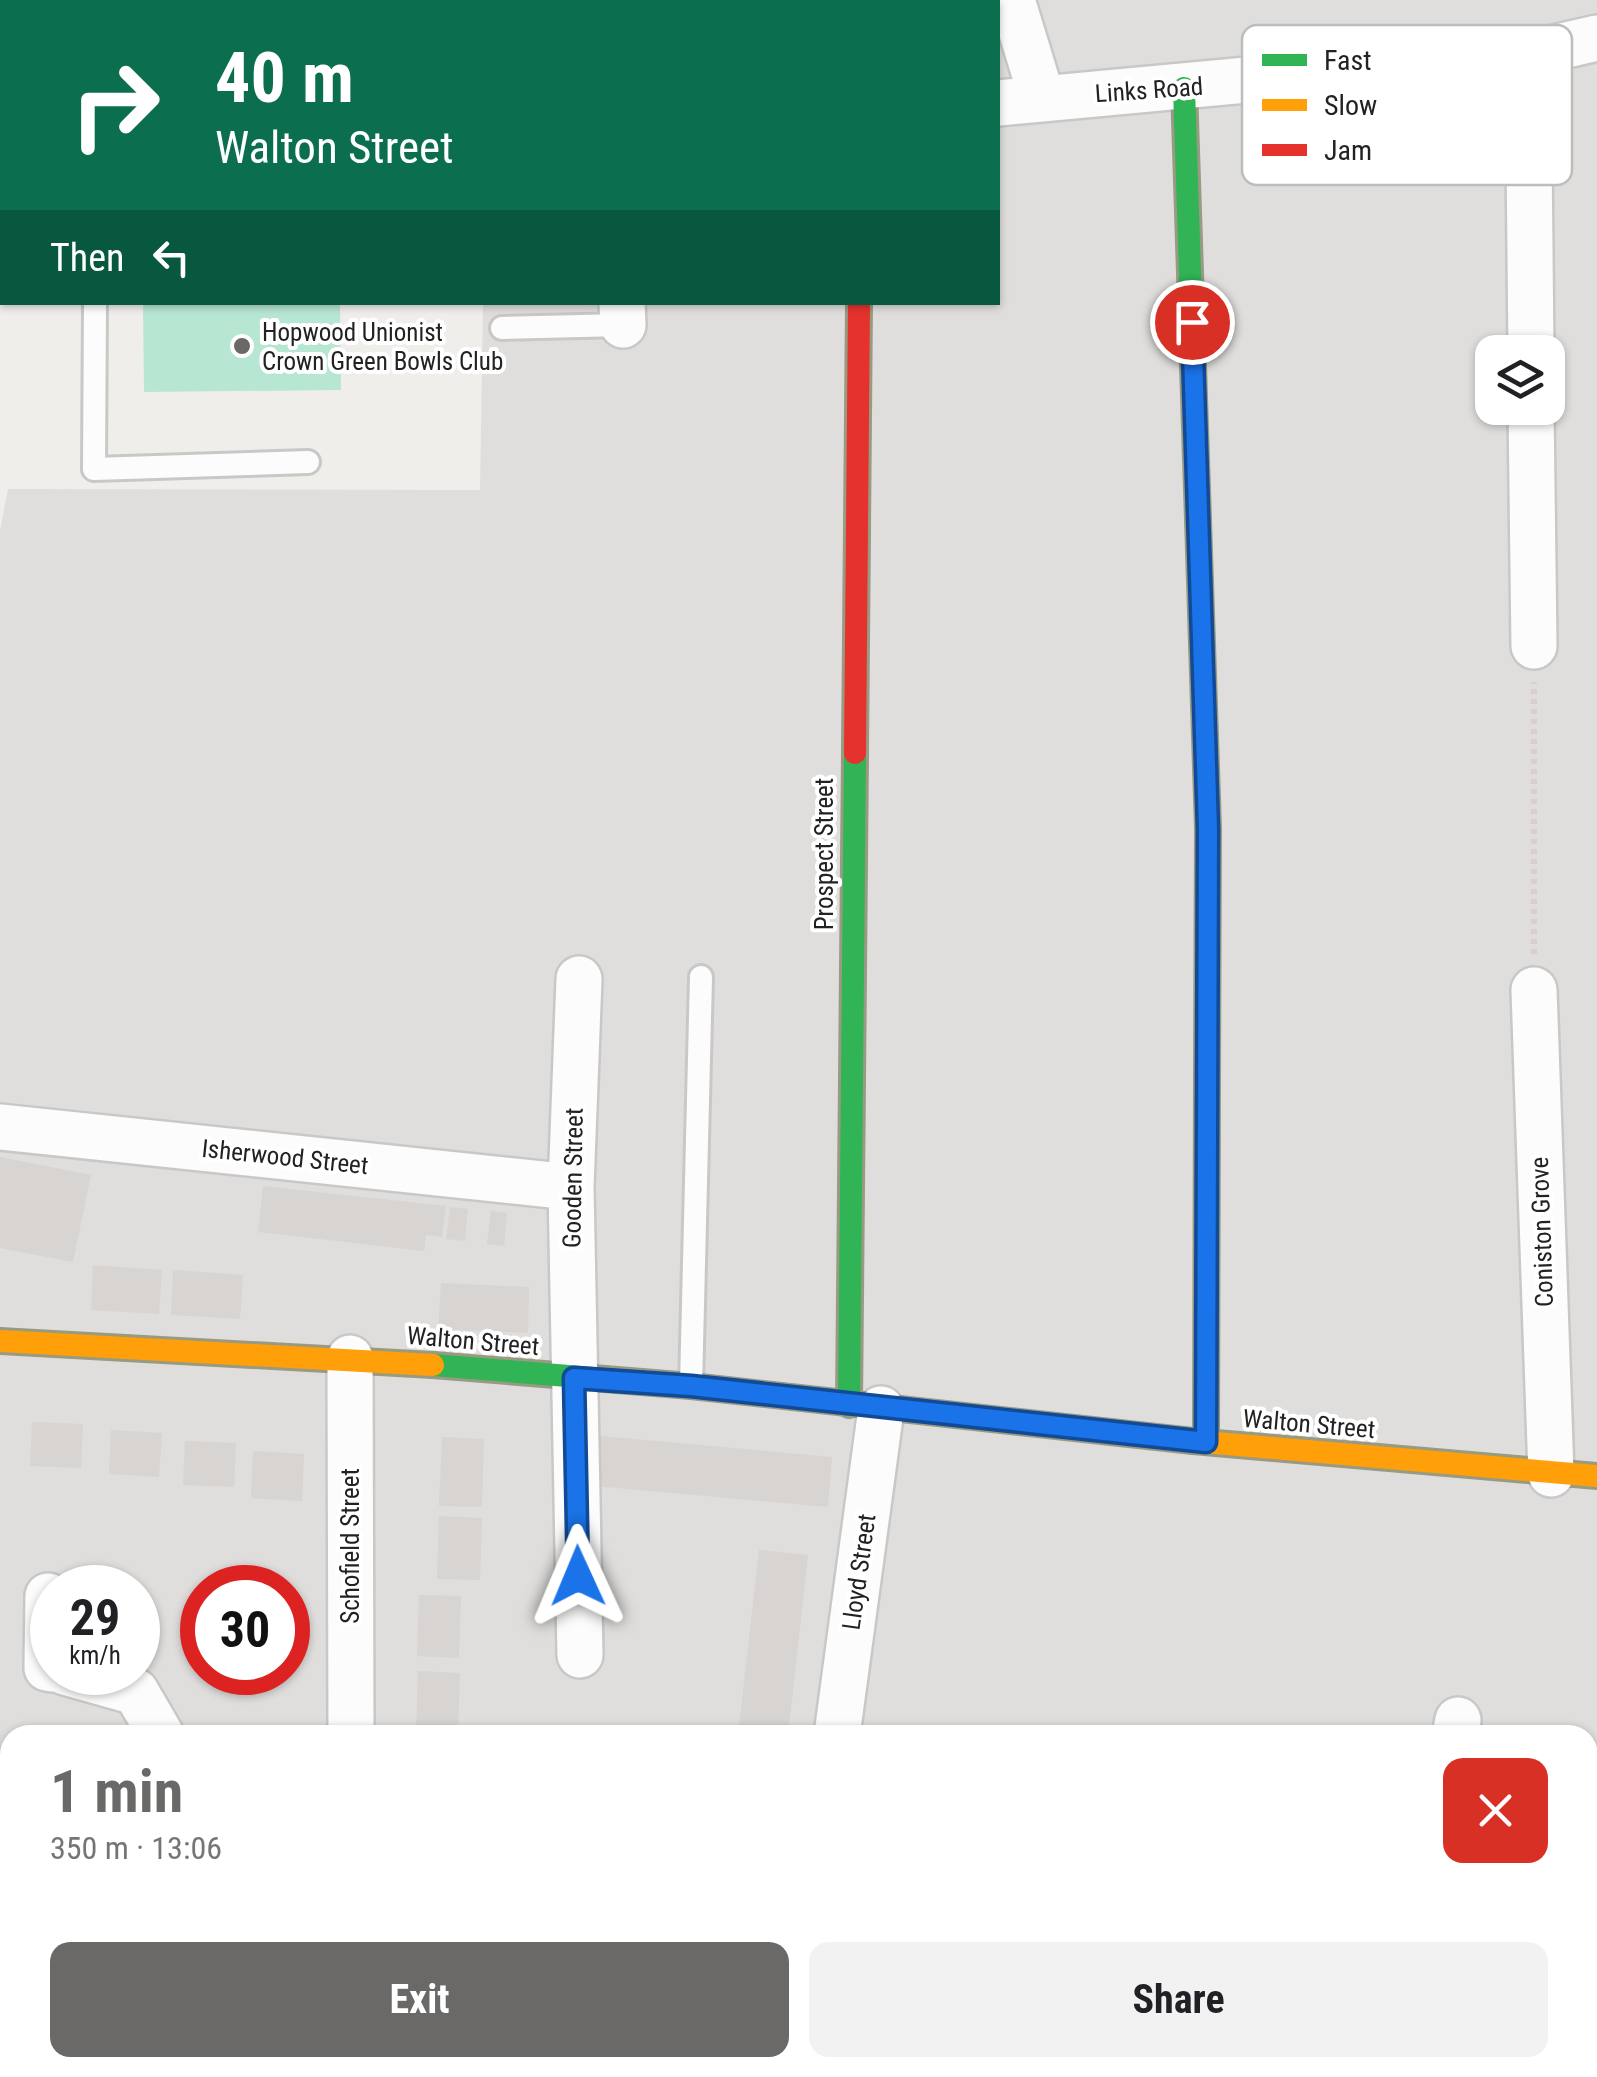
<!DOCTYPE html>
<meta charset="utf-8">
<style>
:root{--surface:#fff;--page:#f2f2f2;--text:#202124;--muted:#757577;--accent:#6a6968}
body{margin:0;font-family:"Roboto Condensed",sans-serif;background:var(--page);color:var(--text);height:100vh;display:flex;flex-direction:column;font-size:38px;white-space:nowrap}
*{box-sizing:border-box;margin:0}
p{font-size:32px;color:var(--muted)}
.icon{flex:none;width:55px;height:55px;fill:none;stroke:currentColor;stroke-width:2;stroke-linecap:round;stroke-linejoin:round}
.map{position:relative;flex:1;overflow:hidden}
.drawer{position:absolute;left:0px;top:1725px;width:1598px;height:352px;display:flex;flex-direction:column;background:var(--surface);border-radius:30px 30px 0 0;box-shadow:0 2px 8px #0004}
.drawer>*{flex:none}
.banner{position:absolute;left:0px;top:0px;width:1000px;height:305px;box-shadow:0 2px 8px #0004;background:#0b6e4f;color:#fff;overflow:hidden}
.fabs{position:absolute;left:1475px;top:335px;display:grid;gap:20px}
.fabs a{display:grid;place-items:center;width:90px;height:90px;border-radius:20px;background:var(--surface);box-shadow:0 2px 8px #0004;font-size:50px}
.speed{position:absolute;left:30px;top:1565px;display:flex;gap:20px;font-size:50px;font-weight:700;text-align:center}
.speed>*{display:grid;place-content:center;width:130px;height:130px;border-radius:50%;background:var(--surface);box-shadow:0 2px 8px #0004;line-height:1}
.speed small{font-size:25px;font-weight:400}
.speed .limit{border:15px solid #d22;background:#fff;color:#111}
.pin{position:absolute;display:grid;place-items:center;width:85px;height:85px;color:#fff;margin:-42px;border:5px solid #fff;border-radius:50%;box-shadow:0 2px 10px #0007}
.me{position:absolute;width:110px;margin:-55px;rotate:359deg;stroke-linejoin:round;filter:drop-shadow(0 0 8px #0008)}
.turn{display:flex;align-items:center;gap:35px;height:210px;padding:0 50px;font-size:45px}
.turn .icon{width:130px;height:130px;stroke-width:2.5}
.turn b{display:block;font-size:70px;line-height:85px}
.then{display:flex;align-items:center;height:95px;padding:0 50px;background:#0003;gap:20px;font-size:38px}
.round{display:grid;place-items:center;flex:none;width:105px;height:105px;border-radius:20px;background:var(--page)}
.head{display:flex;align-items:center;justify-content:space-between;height:170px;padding:0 50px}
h1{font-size:60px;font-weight:700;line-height:75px;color:var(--accent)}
.cta{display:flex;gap:20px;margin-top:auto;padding:20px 50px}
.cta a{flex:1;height:115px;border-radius:20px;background:var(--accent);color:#fff;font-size:40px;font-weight:700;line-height:115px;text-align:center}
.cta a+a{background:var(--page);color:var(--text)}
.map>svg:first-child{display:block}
.residential{fill:#dfdedc;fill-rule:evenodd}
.pitch{fill:#b7e6d2}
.building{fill:#d7d4d2}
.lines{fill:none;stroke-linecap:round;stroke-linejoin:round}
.lane-casing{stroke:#c9c8c7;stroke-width:28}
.street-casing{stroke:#c9c8c7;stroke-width:50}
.fast-casing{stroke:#999a82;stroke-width:28}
.slow-casing{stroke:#999a82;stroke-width:28}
.jam-casing{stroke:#999a82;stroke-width:28}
.path{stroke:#dccecd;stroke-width:6;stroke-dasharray:5 5;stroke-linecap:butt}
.lane{stroke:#fdfcfc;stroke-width:22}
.street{stroke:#fdfcfc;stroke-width:45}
.fast{stroke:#30b455;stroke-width:22}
.slow{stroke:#ff9f0a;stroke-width:22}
.jam{stroke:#e5322d;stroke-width:22}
.route-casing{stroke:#114b97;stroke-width:25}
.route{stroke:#1a73e8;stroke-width:18}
.poi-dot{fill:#6a6968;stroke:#fff;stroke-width:4}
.labels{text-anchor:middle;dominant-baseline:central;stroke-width:8;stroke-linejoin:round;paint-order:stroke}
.street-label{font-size:25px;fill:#222;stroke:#fff}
.poi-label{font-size:25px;fill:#222;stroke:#fff;text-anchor:start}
.key{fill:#fff;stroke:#bdbdbd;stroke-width:2.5}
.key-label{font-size:28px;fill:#222}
</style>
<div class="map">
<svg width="1597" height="2077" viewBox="0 0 1597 2077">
<rect width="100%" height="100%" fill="#f0eeeb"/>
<path class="residential" d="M58 0H1597V2077H0V531L8 489 480 490 483 303 998 302V2ZM1492 352H1548V408H1492ZM52 1588H138V1672H52ZM202 1588H288V1672H202ZM10 1735H1588V2068H10Z"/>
<path class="pitch" d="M143 303H340L341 390 144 392Z"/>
<path class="building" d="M0 1157 91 1175 73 1262 0 1248Z
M263 1186 446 1206 442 1237 426 1235 424 1251 258 1232Z
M450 1207 468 1209 465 1241 446 1239Z
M491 1211 507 1213 504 1246 487 1244Z
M93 1265 162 1270 159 1314 91 1310Z
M173 1270 243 1275 240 1319 171 1315Z
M441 1283 529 1287 528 1333 438 1329Z
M32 1422 83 1424 81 1468 30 1466Z
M111 1430 162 1433 159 1477 109 1474Z
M600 1436 832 1457 828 1507 595 1486Z
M442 1437 484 1439 482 1507 439 1506Z
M185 1441 236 1443 234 1487 183 1485Z
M253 1451 304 1454 302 1501 251 1498Z
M439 1516 482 1518 480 1580 437 1579Z
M759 1550 808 1555 788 1735H738Z
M419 1595 461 1596 459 1658 417 1656Z
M418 1671 460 1673 458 1735 416 1734Z
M419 2068H461V2077H418Z
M581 2068H688L707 2071 706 2077H579Z"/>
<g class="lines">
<g class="lane-casing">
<path id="lane" d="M0 144H2
M95 302 94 469 308 462
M502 328 623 325
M691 1386 701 977"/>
</g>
<g class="street-casing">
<path id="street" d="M798 0 799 2
M1012 0 1042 98
M1528 54 1531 352
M998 103 1528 54 1597 38
M622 302 623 325
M1531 408 1534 646
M579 979 571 1187 580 1655
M1534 990 1551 1474
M0 1127 571 1187
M350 1358 351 1735
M48 1596 47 1668 52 1669
M65 1672 136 1692 161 1735
M837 1735 881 1409
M1455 1735 1458 1720
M1588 1838 1597 1840
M0 1892H3
M1031 2068 1081 2077
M0 2077H98V2068
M350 2077V2068
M1387 2077 1389 2068"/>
</g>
<g class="fast-casing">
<path id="fast" d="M13 2 14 0
M0 64 2 48
M1184 88 1208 829 1207 1080
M433 1365 691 1386 1193 1441
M849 1405 855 753"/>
</g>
<g class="slow-casing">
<path id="slow" d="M0 1341 433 1365
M1193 1441 1597 1476"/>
</g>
<g class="jam-casing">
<path id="jam" d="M855 753 859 302
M1206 1442 1207 1080"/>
</g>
<path class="path" d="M494 0V2
M1534 954V682"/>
<use href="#lane" class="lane"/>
<use href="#street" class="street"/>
<use href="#fast" class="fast"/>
<use href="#slow" class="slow"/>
<use href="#jam" class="jam"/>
</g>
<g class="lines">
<g class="route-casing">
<path id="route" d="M578 1576 574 1378 691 1386 1206 1442 1208 829 1192 322"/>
</g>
<use href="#route" class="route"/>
</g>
<circle class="poi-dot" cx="242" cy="346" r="10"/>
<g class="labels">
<g class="street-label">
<text transform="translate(1149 90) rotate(-4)">Links Road</text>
<text transform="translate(824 854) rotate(-90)">Prospect Street</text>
<text transform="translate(285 1157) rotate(6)">Isherwood Street</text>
<text transform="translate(573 1178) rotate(-89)">Gooden Street</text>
<text transform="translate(1542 1232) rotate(-92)">Coniston Grove</text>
<text transform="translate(473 1341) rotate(5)">Walton Street</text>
<text transform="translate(1309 1424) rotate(5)">Walton Street</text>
<text transform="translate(350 1546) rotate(-90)">Schofield Street</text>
<text transform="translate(859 1572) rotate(-82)">Lloyd Street</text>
</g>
<g class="poi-label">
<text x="262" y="332">Hopwood Unionist<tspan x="262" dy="29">Crown Green Bowls Club</tspan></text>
</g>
</g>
<rect x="1242" y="25" width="330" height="160" rx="15" class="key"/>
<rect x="1262" y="54" width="45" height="12" fill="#30b455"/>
<rect x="1262" y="99" width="45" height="12" fill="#ff9f0a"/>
<rect x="1262" y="144" width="45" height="12" fill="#e5322d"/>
<g class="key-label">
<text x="1324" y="70">Fast</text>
<text x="1324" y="115">Slow</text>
<text x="1324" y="160">Jam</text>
</g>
</svg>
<div class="fabs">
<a><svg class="icon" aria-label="layers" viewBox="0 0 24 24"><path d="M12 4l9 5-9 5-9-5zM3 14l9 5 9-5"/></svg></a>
</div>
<div class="speed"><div>29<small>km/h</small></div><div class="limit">30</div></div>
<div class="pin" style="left:1192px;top:322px;background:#d93025"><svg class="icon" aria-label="arrive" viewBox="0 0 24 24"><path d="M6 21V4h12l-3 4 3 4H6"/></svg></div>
<svg class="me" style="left:578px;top:1576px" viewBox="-20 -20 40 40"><path d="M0-17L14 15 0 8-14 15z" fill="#1a73e8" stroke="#fff" stroke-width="4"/></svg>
<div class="banner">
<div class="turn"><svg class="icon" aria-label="right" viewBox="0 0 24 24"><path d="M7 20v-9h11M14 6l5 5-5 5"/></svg><div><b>40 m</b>Walton Street</div></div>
<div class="then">Then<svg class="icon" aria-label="left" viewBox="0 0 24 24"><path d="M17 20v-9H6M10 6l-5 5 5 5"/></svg></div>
</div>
<section class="drawer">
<div class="head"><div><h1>1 min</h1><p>350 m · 13:06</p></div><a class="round" style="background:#d93025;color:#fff"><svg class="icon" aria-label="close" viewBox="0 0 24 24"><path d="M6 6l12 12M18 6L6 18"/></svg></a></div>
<div class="cta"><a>Exit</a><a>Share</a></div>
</section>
</div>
